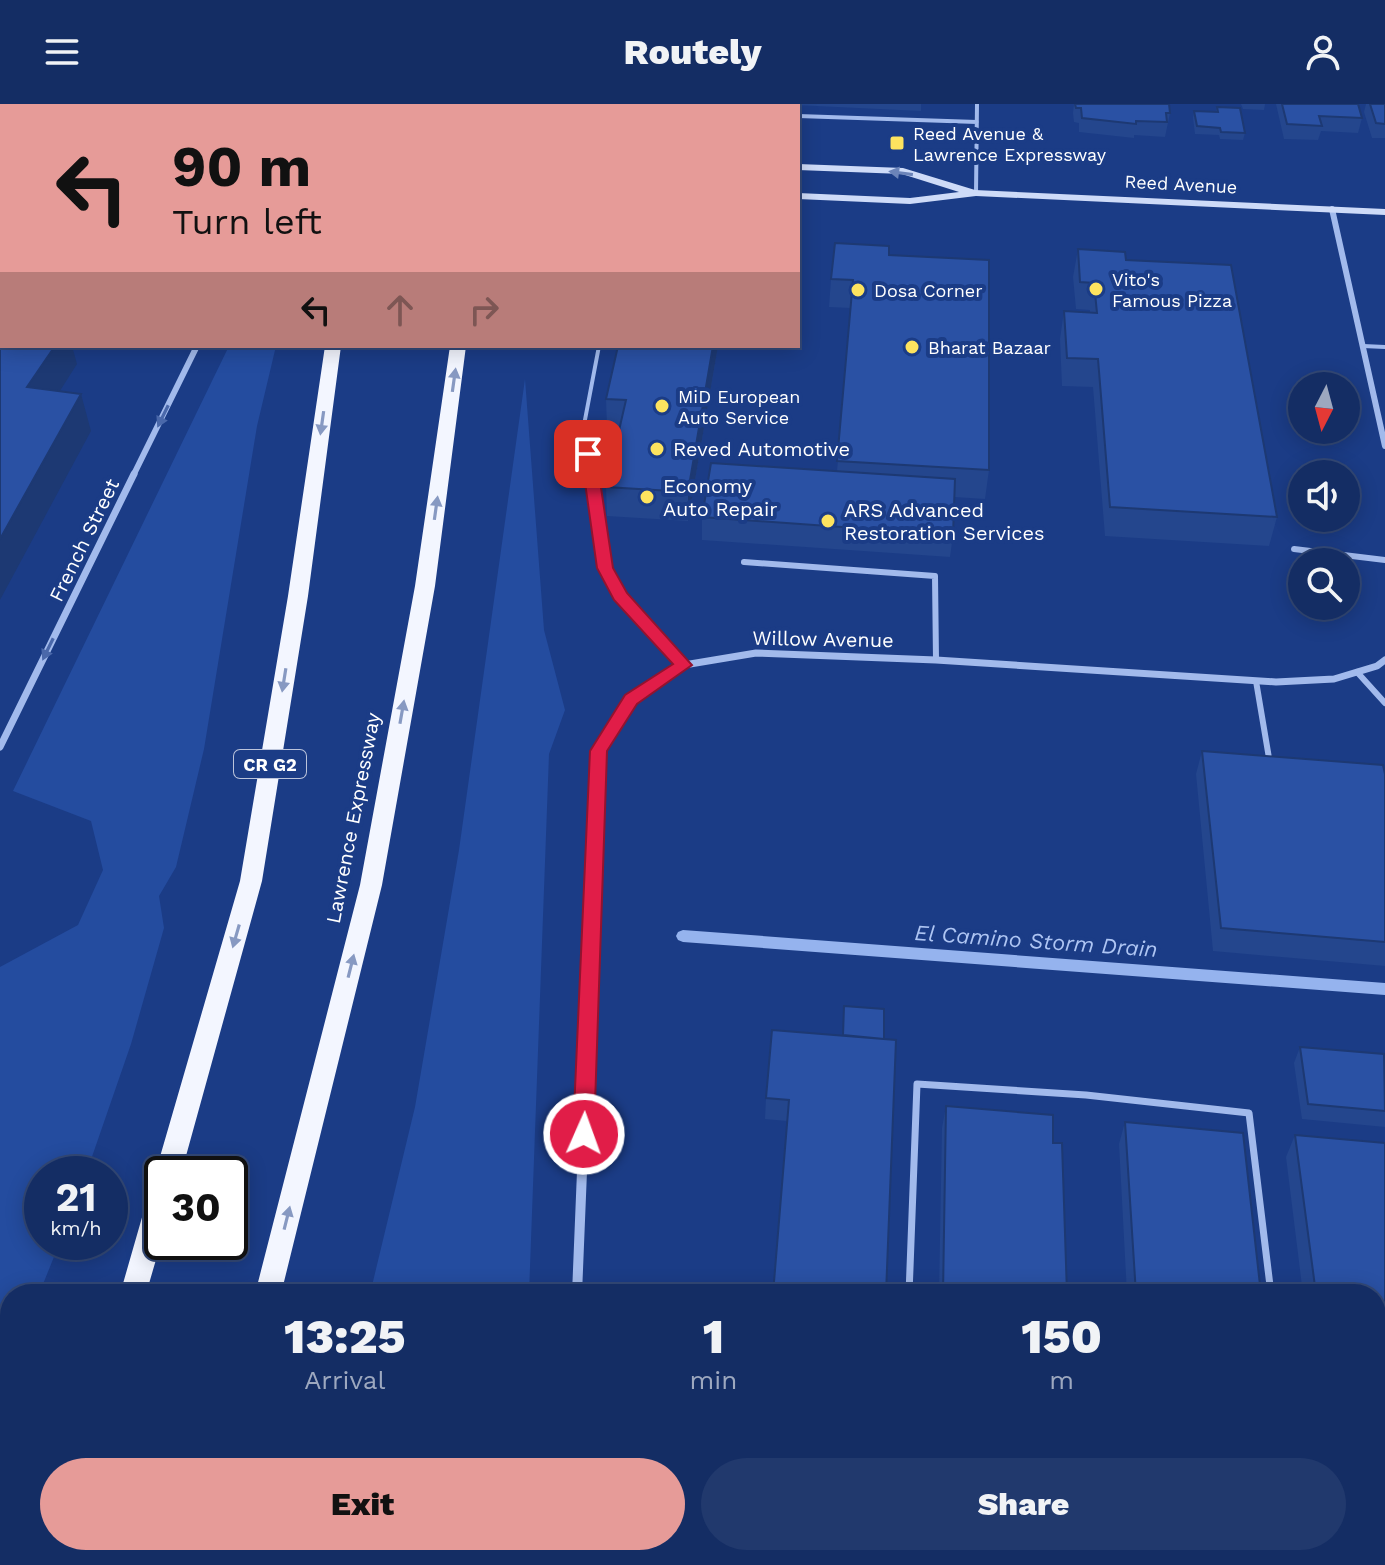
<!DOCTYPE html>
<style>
:root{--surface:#142d64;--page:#21396d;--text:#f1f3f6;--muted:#9da8bf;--line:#334978;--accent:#e69b98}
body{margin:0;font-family:"Work Sans",sans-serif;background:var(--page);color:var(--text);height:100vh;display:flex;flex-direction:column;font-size:30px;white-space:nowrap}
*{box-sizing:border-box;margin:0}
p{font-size:26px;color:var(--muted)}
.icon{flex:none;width:44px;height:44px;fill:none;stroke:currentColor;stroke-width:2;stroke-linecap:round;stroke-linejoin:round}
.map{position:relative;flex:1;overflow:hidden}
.sheet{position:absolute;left:0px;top:1180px;width:1386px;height:282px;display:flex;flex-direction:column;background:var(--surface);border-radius:32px 32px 0 0;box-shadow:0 4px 20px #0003,0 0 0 2px var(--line)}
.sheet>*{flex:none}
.banner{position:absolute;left:0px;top:0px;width:800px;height:244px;box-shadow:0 4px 20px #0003,0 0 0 2px var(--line);background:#e69b98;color:#111;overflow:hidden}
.needle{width:52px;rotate:186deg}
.fabs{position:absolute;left:1288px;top:268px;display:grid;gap:16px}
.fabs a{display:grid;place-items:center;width:72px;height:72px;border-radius:50%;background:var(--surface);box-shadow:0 4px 20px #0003,0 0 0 2px var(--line);font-size:40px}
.speed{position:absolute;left:24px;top:1052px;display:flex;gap:16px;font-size:40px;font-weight:700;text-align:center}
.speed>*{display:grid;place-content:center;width:104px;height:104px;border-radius:50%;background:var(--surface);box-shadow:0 4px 20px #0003,0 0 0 2px var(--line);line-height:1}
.speed small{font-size:20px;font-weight:400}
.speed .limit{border:4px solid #111;border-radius:12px;background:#fff;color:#111}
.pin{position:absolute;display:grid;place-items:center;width:68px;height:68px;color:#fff;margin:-34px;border-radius:16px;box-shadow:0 4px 12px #0006}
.me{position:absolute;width:88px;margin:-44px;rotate:2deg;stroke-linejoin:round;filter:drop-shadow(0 0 6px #0008)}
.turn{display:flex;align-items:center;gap:28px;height:168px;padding:0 40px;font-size:36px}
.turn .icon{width:104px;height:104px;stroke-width:2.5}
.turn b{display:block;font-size:56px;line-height:68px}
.lanes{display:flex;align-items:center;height:76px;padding:0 40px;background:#0003;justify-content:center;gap:40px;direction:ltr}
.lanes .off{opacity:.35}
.eta{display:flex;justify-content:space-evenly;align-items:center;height:136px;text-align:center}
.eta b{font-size:48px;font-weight:800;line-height:56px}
.action{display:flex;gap:16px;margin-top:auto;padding:16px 40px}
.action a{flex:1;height:92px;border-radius:48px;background:var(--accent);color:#111;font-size:32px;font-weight:800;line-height:92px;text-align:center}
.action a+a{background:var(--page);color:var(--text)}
header{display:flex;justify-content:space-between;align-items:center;height:104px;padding:0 40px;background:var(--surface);font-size:36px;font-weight:800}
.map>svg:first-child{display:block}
.green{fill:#244c9f}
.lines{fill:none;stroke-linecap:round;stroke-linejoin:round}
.stream{fill:#95b3ee;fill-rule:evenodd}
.service-far2{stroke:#a2baec;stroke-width:4}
.service-far1{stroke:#a2baec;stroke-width:6}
.service{stroke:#a2baec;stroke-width:7}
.minor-far2{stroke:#a2baec;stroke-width:6}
.minor-far1{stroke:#a2baec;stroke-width:7}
.minor{stroke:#a2baec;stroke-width:10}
.secondary{fill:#cedbf8;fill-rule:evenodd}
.trunk{fill:#f3f6ff;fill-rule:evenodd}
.wall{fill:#24468d}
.shaded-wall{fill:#1d3973}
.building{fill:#2a51a4;stroke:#1d3973;stroke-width:2}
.oneway{fill:#6c84b9}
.oneway2{fill:#8799c2}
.oneway3{fill:#4a68aa}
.route{fill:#e11d48;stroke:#92132f;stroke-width:2}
.poi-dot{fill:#fde35f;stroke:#1b3c86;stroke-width:3}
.labels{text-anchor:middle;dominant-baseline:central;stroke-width:8;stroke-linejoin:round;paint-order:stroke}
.far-poi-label{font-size:18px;fill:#fff;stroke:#1b3c86;text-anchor:start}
.far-street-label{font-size:18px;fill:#fff;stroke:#1b3c86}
.shield{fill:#1b3c86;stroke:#bbc4db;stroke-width:2}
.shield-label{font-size:18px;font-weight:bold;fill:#fff}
.poi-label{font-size:20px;fill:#fff;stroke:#1b3c86;text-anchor:start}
.street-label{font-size:20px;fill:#fff;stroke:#1b3c86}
.water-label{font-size:22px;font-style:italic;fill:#aec5f3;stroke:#1b3c86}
</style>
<header><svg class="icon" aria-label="menu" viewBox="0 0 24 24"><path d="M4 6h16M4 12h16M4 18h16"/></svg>Routely<svg class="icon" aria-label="person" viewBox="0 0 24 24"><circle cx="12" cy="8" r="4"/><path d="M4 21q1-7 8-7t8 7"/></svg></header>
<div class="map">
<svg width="1385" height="1461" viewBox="0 0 1385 1461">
<rect width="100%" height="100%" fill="#1b3c86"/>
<path class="green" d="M229 242H276L257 322 204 645 176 763 159 792 164 824 131 940 86 1070H42V1138H60L39 1190H10V1263L0 1288V863L78 821 103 766 91 717 13 687Z
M525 275 544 526 565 606 549 650 529 1190H370L415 1003 459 746Z
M305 1452H500L499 1461H302Z"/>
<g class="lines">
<path class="stream" d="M683 826 1385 879V891L683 838 678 836 676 832 678 828Z"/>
<path class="service-far2" d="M659 0 665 2
M798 12 977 18
M976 89 977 0
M1363 242 1385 243
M592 372 584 321 599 242"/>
<path class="service-far1" d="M591 370 605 464 620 492 684 561
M1294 445 1385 456
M744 458 935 472 936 556
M1357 568 1385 599
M1256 577 1270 660"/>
<path class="service" d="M909 1190 917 980 1086 991 1249 1009 1271 1190
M1305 1452 1306 1461"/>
<path class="minor-far2" d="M1332 105 1385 342
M133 372 197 242"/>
<path class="minor-far1" d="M0 643 134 370
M591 849 599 647 631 595 684 561 756 549 936 556 1276 578 1334 575 1377 562 1385 556"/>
<path class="minor" d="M577 1190 591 847
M935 1452 1020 1461
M558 1461 559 1452"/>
<path class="secondary" d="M0 34H2V41H0Z
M798 60 903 64 975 86 1385 105V111L976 92 910 100 798 95V89L910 94 959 88 902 70 798 66Z"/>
<path class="trunk" d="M311 0H326L310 2Z
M374 0H388V2H374Z
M479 0H493V2H479Z
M542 0H556L557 2H543Z
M325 242H341L308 492 262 777 181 1070H162V1135L146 1190H120L149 1089 153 1081 161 1078 155 1070 240 777 288 492Z
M450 242H466L435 482 382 781 281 1190H255L360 781 415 482Z
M25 1452H55L51 1461H21Z
M176 1452H206L203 1461H173Z"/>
</g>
<path class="wall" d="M161 0H227L226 2H162Z
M774 0H921V7Z
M1074 0H1169L1170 9 1165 33 1134 31V34L1079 28V19L1074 18 1073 9Z
M1241 0H1265L1264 6 1243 5Z
M1276 0H1358L1362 14 1358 29 1321 27 1318 36 1284 35Z
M1366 0H1385V34H1372L1364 8Z
M1217 3 1245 29 1243 36 1220 35 1219 31 1195 30 1193 14 1194 7 1216 8Z
M1078 145 1126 156 1277 413 1269 442 1105 432 1093 283 1062 282 1060 235 1064 207 1090 209V206L1076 205 1073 173Z
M889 151 989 366 985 395 954 393 953 431 950 453 702 436V413L837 367 851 204 829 203 831 175Z
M718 242 688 417 607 412 606 383 620 324 607 323 606 295Z
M1202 647 1385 670V862L1213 847 1196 670Z
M884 905 787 1017 765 1015 766 994 843 931Z
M1300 943 1385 955V1023L1302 1015 1294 959Z
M946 1002 1067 1190H939L942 1024Z
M1125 1018 1261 1190H1127L1119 1040Z
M1295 1031 1385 1039V1365L1376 1364V1190H1303L1286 1053Z"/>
<path class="shaded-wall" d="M44 242H72L77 260 39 320 27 283Z
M713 242H718L688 417V388Z
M81 290 91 327 0 496V435Z"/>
<path class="building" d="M1075 0H1169L1170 9H1166L1167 18 1136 17V20L1082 14 1081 4H1076Z
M1282 0H1358L1362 14 1319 12 1322 22 1287 20Z
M1370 0H1385V20L1376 19Z
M1217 3 1240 4 1245 29 1221 28 1220 24 1197 22 1194 7 1218 8Z
M0 68H2V242H55L27 283 81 290 0 435Z
M835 139 889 142V151L989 156V366L837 357 853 176 831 175Z
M1078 145 1125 148 1126 156 1231 161 1277 413 1110 403 1098 255 1067 254 1064 207 1097 209 1094 179 1080 178Z
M618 242H713L688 388 606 383 626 296 606 295Z
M711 359 955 375 953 431 702 413Z
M1202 647 1383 661 1385 670V838L1221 824Z
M844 902 884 905V935L843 931Z
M772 926 896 936 886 1190H773L789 996 766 994Z
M1300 943 1384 950 1385 1007 1308 1000Z
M946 1002 1053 1011V1039H1062L1067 1190H943Z
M1125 1018 1243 1029 1261 1190H1136Z
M1295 1031 1385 1039V1344L1376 1343V1190H1316Z"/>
<defs><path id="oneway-solid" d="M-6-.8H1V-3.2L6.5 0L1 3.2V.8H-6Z" transform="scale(2)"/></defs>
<use class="oneway" href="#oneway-solid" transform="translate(901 69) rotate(-172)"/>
<g class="oneway2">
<use href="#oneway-solid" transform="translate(454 276) rotate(-82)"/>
<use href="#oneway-solid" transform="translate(322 319) rotate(98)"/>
<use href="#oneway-solid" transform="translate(436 404) rotate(-82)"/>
<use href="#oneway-solid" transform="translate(284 576) rotate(99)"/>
<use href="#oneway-solid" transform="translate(402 608) rotate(-80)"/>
<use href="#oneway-solid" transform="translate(236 832) rotate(106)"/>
<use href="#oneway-solid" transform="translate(351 862) rotate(-76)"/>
<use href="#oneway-solid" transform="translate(287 1114) rotate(-76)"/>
</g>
<g class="oneway3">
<use href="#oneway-solid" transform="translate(163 312) rotate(116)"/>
<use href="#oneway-solid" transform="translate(48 545) rotate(116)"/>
</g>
<path class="route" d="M588 345 596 350 613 464 627 489 692 561 637 600 607 647 594 1030 591 1036 584 1039 576 1036 573 1030 590 647 625 591 673 560 614 496 597 464 581 350Z"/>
<g class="poi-dot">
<rect x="889" y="31" width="16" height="16" rx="4"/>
<circle cx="1096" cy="185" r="8"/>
<circle cx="858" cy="186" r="8"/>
<circle cx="912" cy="243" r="8"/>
<circle cx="662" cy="302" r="8"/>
<circle cx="657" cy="345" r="8"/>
<circle cx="647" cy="393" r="8"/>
<circle cx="828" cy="417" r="8"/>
</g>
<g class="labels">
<g class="far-poi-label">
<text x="913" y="29">Reed Avenue &amp;<tspan x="913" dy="21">Lawrence Expressway</tspan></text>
<text x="1112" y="175">Vito's<tspan x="1112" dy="21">Famous Pizza</tspan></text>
<text x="874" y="186">Dosa Corner</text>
<text x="928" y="243">Bharat Bazaar</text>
<text x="678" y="292">MiD European<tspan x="678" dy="21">Auto Service</tspan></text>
</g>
<g class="far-street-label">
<text transform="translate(1181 80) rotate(3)">Reed Avenue</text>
</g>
<rect class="shield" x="234" y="646" width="72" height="28" rx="6"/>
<g class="shield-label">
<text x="270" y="660">CR G2</text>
</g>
<g class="poi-label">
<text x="673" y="345">Reved Automotive</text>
<text x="663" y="382">Economy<tspan x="663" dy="23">Auto Repair</tspan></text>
<text x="844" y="406">ARS Advanced<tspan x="844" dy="23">Restoration Services</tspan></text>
</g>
<g class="street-label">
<text transform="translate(84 436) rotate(-64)">French Street</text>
<text transform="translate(823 535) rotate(1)">Willow Avenue</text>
<text transform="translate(353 714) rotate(-79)">Lawrence Expressway</text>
</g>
<g class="water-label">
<text transform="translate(1036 837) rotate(4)">El Camino Storm Drain</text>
</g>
</g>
</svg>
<div class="fabs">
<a><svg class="needle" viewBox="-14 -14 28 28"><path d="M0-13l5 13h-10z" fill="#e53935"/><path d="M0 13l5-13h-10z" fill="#9da8bf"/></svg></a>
<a><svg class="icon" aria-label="sound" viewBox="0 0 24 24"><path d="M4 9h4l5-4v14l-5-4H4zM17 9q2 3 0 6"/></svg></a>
<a><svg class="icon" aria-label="search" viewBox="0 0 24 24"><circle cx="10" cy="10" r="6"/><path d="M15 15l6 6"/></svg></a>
</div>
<div class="speed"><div>21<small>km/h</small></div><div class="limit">30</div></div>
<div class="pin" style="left:588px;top:350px;background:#d93025"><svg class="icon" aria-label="arrive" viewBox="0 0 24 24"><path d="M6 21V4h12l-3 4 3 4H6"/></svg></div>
<svg class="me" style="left:584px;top:1030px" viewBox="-20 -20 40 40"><circle r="17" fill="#e11d48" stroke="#fff" stroke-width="3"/><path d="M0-11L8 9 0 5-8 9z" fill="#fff"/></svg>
<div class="banner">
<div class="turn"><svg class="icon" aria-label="left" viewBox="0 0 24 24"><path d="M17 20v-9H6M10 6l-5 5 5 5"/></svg><div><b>90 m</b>Turn left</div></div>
<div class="lanes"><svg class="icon" aria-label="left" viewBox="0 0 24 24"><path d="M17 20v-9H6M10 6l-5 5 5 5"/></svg><svg class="icon off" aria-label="ahead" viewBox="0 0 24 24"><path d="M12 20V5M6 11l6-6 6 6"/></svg><svg class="icon off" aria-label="right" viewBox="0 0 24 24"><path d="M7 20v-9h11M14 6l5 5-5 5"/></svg></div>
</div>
<section class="sheet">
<div class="eta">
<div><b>13:25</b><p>Arrival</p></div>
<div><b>1</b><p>min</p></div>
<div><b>150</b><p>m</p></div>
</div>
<div class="action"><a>Exit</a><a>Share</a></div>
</section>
</div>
